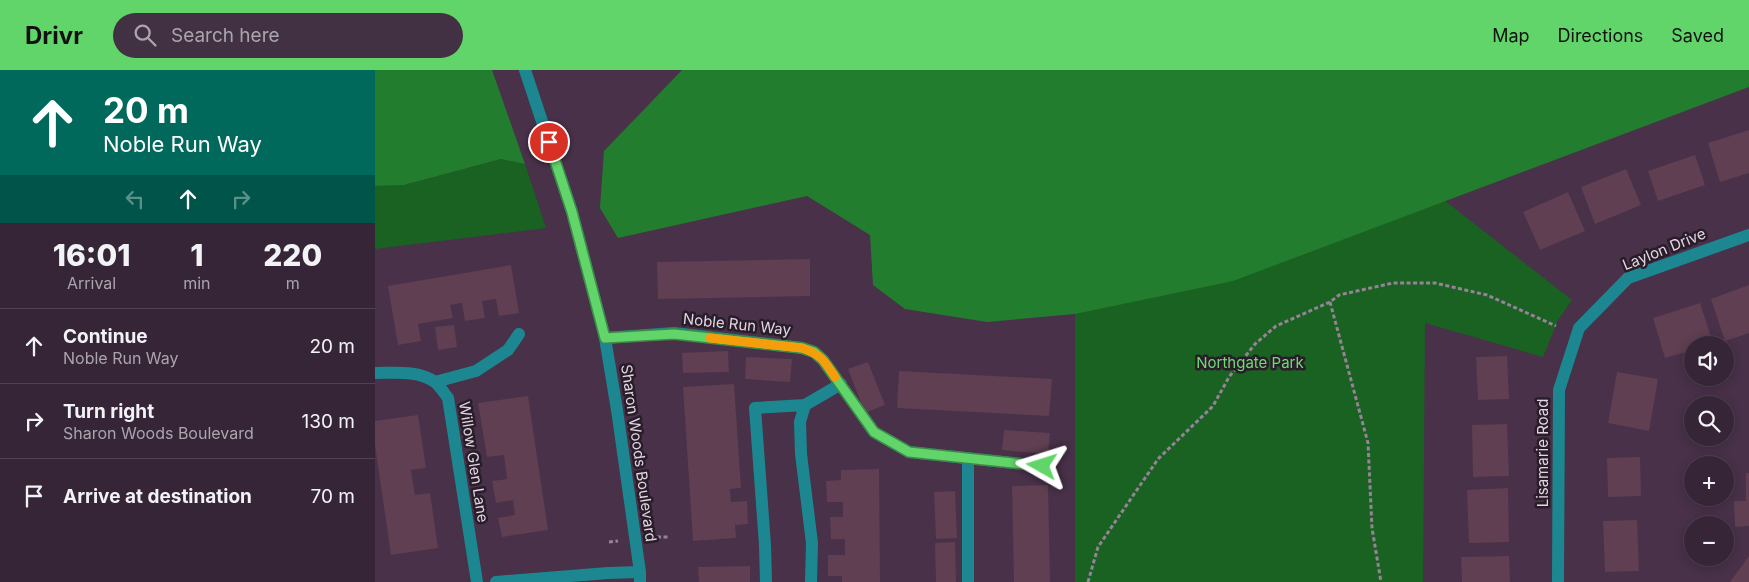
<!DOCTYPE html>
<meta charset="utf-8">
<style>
:root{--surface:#362537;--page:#413142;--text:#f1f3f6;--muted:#aaa5ad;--line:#504252;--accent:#61d56a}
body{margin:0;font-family:Inter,sans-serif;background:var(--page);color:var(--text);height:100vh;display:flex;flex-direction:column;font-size:19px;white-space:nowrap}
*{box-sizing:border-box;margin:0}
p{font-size:16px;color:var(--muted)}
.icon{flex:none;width:28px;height:28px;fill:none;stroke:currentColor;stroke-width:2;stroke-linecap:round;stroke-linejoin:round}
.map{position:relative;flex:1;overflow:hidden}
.sheet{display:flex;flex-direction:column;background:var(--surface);width:375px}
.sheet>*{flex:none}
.hud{background:#00695c;color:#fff;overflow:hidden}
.buttons{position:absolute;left:1309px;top:266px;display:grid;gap:10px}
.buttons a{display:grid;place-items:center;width:50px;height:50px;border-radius:50%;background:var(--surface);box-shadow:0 2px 12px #0003,0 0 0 1px var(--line);font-size:25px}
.pin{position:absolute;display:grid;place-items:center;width:42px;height:42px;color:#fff;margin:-21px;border:2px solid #fff;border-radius:50%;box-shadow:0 1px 5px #0007}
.me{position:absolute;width:55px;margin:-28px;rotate:276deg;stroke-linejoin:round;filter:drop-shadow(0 0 4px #0008)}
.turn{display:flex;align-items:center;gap:18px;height:105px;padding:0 20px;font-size:22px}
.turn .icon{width:65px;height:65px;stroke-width:2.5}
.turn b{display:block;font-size:35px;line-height:42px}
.lanes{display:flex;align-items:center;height:48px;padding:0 20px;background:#0003;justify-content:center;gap:25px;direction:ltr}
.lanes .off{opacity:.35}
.eta{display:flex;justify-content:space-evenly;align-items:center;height:85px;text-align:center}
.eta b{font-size:30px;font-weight:800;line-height:35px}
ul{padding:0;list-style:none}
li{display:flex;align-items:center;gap:15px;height:75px;padding:0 20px;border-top:1px solid var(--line)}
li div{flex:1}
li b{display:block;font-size:19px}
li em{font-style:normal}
header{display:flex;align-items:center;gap:30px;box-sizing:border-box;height:70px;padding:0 25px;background:var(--accent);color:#111}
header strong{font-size:24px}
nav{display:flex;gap:28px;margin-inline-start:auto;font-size:18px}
.search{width:350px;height:45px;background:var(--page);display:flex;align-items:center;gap:12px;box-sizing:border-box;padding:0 18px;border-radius:28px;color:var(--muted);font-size:19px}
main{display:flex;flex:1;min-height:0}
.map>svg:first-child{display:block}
.green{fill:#196222}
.forest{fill:#237d2e}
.building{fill:#5f3f51}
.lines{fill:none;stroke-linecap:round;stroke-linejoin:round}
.path{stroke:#968397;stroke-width:3;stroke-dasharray:4 2.5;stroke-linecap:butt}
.minor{stroke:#1c8791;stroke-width:12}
.route-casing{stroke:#3f8a45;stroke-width:12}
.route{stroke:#61d56a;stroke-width:9}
.slow{stroke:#f59e0b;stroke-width:9}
.labels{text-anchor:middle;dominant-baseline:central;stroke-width:5;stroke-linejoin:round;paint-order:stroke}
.street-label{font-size:15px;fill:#e3d4e3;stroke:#281d28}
.park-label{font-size:15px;fill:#6fdc77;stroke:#281d28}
</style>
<header>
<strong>Drivr</strong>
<div class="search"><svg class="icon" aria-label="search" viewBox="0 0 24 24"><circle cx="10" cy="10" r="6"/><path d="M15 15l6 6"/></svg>Search here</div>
<nav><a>Map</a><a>Directions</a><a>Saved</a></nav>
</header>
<main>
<section class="sheet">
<div class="hud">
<div class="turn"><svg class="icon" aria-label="ahead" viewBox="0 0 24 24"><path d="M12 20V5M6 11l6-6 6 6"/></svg><div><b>20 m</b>Noble Run Way</div></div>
<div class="lanes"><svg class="icon off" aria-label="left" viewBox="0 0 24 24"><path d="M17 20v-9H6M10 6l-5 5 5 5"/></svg><svg class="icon" aria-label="ahead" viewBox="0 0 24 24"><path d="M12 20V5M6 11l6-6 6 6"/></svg><svg class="icon off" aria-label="right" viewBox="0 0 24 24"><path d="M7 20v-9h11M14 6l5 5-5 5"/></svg></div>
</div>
<div class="eta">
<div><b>16:01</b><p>Arrival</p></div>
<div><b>1</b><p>min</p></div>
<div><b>220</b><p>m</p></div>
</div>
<ul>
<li><svg class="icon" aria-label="ahead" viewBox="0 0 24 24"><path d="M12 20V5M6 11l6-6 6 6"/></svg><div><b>Continue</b><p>Noble Run Way</p></div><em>20 m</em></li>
<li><svg class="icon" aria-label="right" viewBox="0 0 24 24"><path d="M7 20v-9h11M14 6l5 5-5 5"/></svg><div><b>Turn right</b><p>Sharon Woods Boulevard</p></div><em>130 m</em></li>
<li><svg class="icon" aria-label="arrive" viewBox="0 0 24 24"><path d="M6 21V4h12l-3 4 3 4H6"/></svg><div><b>Arrive at destination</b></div><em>70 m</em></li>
</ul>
</section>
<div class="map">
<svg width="1374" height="512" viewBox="0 0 1374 512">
<rect width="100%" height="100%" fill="#483149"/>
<path class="green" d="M126 89 150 94 171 158 0 179V116L29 115Z
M700 110 1051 116 1197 230 1183 250 1168 287 1050 253 1048 512H700Z"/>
<path class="forest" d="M0 0H117L150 94 126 89 29 115 0 116Z
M307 0H1374V17L858 211 700 244 612 252 530 239 498 215 495 165 432 126 243 168 225 138 229 81Z"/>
<path class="building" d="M1374 60V103L1345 112 1333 73Z
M1320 85 1330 115 1283 131 1273 101Z
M1251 99 1266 135 1220 154 1206 117Z
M1193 122 1210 161 1165 180 1148 142Z
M435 189V226L283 229 282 192Z
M136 195 144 243 124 246 121 229 107 231 110 248 90 251 87 233 75 235 78 248 43 254 46 271 23 275 13 216Z
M1374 215V263L1350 271 1336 229Z
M1325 233 1338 273 1318 275V280L1290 288 1278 248Z
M79 255 82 277 63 280 60 257Z
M353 281 354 302 308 303 307 283Z
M1132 286 1134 329 1103 330 1101 287Z
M371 287 417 289 415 312 370 309Z
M493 292 510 335 490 343 473 299Z
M524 301 677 309 674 346 522 338Z
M1242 302 1283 309 1274 361 1233 353Z
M359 314 366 418 355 419 356 432 372 431 373 454 360 455 361 468 318 471 308 317Z
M153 326 173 460 127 467 123 448 140 445 138 430 121 433 117 411 132 409 129 385 112 387 103 333Z
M43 345 51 398 36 400 40 425 55 423 63 478 16 485 0 375V351Z
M1132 354 1134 406 1098 407 1097 355Z
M629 360 675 363 673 384 627 380Z
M1265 387 1266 426 1233 427 1232 388Z
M504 399 505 512H467V506H453V485H470V469H456L455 447H468V432H452L451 411 466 410V400Z
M1371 403H1374V456L1360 457 1359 431H1371Z
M673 415 675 512H639L637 416Z
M1133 418 1134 472 1094 473 1092 420Z
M580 421 582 468 561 469 559 422Z
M1262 450 1264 501 1230 502 1228 451Z
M580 472 581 512H561L560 473Z
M1134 486 1135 512H1087L1086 487Z
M1374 486V512H1355Z
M375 496V512H324L323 497Z"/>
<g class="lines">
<path class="path" d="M955 232 993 373 997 458 1006 512
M282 467H293
M234 472 243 471
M713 512 723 477 783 389 838 336 854 307 880 274 901 256 955 232 964 225 1018 213H1060L1112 225 1181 256"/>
<path class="minor" d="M150 0 197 142 230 268 242 340 265 502V512
M230 268 299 263 427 278 439 282 448 290 499 362 534 382 667 396
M0 303C19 303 43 300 60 312 65 316 69 323 73 328L102 512
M60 312 101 301 133 280 144 264
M593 389V512
M121 512 233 503 265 502
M391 512 390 475 380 338 430 335
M436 512 437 473 426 384 425 352 430 335 466 314
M1183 512 1184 320 1204 258 1253 208 1374 165"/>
</g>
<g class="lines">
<g class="route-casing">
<path id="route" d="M174 72 197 142 230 268 299 264 427 278 439 282 448 290 499 362 534 382 667 396"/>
</g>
<use href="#route" class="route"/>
<path class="slow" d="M335 268 427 278C445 284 450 291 460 307"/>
</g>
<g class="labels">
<g class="street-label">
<text transform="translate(1289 179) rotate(-22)">Laylon Drive</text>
<text transform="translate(362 254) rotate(6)">Noble Run Way</text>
<text transform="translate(264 383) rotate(82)">Sharon Woods Boulevard</text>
<text transform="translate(1167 383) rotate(-90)">Lisamarie Road</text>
<text transform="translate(99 392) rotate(81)">Willow Glen Lane</text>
</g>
<g class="park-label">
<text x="875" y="292">Northgate Park</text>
</g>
</g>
</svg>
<div class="buttons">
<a><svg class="icon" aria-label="sound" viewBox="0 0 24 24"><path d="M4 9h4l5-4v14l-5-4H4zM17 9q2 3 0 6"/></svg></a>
<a><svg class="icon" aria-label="search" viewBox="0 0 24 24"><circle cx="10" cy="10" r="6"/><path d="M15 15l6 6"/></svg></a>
<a>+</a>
<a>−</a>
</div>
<div class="pin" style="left:174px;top:72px;background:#d93025"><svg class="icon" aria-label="arrive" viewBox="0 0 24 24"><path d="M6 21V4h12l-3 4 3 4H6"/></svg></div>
<svg class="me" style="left:667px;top:396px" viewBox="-20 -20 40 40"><path d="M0-17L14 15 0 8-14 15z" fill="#61d56a" stroke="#fff" stroke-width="4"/></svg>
</div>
</main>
